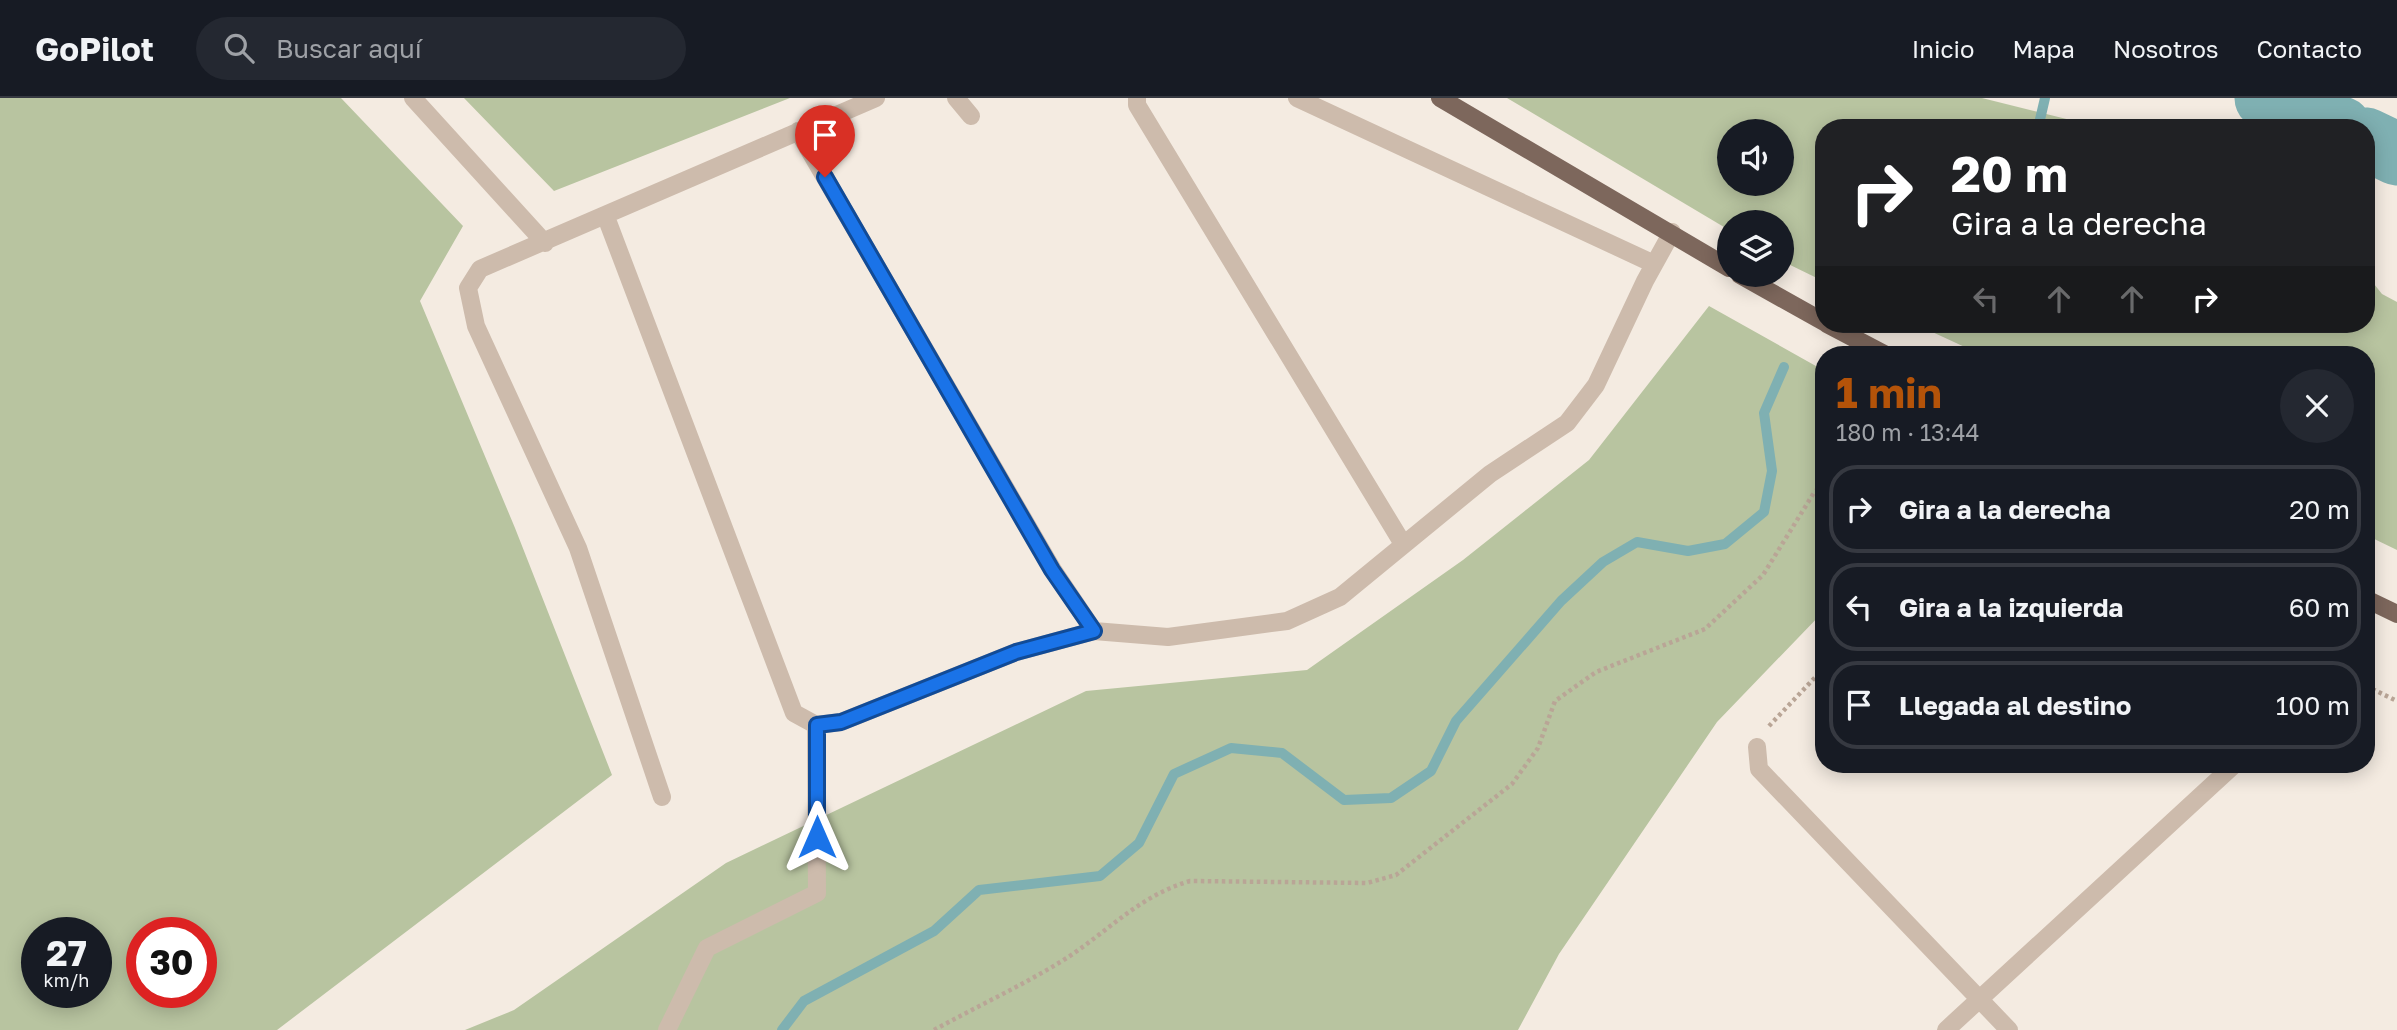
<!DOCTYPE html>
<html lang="es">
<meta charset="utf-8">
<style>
:root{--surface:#171b24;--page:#242831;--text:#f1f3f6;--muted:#9ea1a6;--line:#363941;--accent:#b45309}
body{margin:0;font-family:"Golos Text",sans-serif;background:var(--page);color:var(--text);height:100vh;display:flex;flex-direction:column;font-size:26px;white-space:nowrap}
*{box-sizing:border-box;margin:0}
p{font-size:23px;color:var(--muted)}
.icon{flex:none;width:38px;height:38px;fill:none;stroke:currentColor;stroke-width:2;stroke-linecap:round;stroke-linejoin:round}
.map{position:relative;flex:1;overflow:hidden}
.drawer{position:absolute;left:1815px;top:248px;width:560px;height:427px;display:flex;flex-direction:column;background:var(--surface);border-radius:28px;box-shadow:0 4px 18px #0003}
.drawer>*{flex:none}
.guide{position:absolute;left:1815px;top:21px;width:560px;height:214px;border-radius:28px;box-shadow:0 4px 18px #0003;background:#202124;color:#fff;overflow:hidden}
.tools{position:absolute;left:1717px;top:21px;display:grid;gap:14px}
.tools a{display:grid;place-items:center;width:77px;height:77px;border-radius:50%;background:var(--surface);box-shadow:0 4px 18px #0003;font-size:35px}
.speed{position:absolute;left:21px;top:819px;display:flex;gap:14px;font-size:35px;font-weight:700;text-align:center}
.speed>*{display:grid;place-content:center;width:91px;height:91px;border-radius:50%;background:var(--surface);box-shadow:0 4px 18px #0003;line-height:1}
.speed small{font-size:18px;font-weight:400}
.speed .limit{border:10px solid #d22;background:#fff;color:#111}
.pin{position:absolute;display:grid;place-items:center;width:60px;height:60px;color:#fff;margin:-72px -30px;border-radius:50% 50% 50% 0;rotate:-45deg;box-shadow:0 0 7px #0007}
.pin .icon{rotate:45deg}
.me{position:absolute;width:77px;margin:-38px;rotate:0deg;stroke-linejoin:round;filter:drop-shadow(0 0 5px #0008)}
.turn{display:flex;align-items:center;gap:24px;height:147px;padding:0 21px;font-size:32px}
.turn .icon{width:91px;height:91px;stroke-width:2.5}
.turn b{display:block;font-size:49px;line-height:60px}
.lanes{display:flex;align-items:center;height:66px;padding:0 21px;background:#0003;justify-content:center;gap:35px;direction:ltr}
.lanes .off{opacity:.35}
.round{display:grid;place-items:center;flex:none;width:74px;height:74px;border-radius:37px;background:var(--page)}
.head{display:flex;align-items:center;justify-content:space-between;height:119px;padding:0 21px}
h1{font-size:42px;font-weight:700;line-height:52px;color:var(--accent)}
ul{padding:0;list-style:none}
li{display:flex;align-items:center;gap:21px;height:88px;margin:0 14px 10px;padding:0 7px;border:4px solid var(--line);border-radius:28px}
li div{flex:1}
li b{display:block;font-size:26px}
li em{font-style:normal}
header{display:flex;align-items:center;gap:42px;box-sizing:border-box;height:98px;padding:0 35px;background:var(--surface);border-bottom:2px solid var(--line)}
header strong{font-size:33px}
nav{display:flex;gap:38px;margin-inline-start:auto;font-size:24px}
.search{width:490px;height:63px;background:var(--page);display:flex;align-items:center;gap:18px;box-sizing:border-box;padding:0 24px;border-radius:38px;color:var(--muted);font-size:26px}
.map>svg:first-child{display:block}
.green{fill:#b8c4a0;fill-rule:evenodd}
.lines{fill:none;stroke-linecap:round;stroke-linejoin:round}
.stream{stroke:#7fb0b2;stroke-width:10}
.river{stroke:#7fb0b2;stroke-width:63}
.path{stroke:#b9a596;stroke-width:4.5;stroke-dasharray:3.5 3.5;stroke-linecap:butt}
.minor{stroke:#cdbbac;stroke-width:18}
.major{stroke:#7d675c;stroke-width:18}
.route-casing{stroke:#114b97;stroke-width:18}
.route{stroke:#1a73e8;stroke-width:12}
</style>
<header>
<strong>GoPilot</strong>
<div class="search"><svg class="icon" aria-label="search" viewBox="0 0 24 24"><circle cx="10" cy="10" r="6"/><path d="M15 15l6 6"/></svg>Buscar aquí</div>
<nav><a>Inicio</a><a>Mapa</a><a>Nosotros</a><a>Contacto</a></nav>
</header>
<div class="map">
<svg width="2397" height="932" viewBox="0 0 2397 932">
<rect width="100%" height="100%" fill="#f4ebe1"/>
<path class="green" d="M0 0H341L463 128 420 203 515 430 612 677 277 932H0ZM37 835H96V894H37ZM142 835H201V894H142Z
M464 0H790L554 93Z
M1507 0H1982L2103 30H1824L1823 183 1782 163V124H1729V132ZM1729 33H1782V86H1729Z
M2366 176 2382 196 2397 204V452L2366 437V257H1982L1915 226H2366Z
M1709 208 1823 272V514L1717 624 1559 856 1518 932H465L514 912 726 765 1086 593 1307 572 1463 462 1589 362Z"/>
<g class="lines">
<path class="stream" d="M2038 30 2045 0
M782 932 804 903 934 833 979 792 1100 778 1139 745 1174 676 1231 650 1282 655 1344 702 1391 700 1431 673 1456 623 1561 503 1603 464 1637 444 1688 453 1725 446 1764 414 1772 373 1764 315 1784 269"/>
<path class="river" d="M2266 0 2341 30
M2366 41 2397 56"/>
<path class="path" d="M2366 588 2397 603
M1769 628 1824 570
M934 932C976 909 1021 888 1062 863 1107 835 1138 798 1190 783L1367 785 1396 777 1512 686 1538 650 1555 603 1596 574 1705 531 1763 477 1815 393 1824 387"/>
<path class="minor" d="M413 0 545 145
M956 0 971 18
M1137 0V7L1403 446
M1297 0 1654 166
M798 33 1053 472 1094 533
M606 119 794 615 816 627 841 624 1016 554 1094 533 1168 539 1287 523 1340 499 1490 376 1567 325 1596 287 1645 183 1672 134
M1757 649 1759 671 2009 932
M662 699 578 450 476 228 468 190 480 171 876 0
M667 932 707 850 817 795 816 627
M1946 932 2234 667"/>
<path class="major" d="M1440 0 1729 170
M1740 177 1824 224
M1827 226 1886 257
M2366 501 2397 516"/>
</g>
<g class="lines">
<g class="route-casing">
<path id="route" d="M817 739V627L841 624 1016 554 1094 533 1052 472 825 79"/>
</g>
<use href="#route" class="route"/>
</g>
</svg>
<div class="tools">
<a><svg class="icon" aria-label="sound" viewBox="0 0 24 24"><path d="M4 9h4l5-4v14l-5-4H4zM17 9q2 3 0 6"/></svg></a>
<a><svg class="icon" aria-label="layers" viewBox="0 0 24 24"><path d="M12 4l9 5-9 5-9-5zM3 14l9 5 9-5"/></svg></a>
</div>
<div class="speed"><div>27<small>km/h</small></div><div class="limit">30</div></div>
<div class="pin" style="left:825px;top:79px;background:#d93025"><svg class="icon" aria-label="arrive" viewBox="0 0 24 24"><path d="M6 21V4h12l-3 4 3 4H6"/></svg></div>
<svg class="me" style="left:817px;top:739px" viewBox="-20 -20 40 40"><path d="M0-17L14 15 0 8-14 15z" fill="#1a73e8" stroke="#fff" stroke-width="4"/></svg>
<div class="guide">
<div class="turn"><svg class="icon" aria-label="right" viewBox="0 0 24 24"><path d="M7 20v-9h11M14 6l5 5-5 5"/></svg><div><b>20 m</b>Gira a la derecha</div></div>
<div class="lanes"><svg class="icon off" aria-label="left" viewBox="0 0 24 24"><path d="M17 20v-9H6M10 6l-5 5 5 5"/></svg><svg class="icon off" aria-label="ahead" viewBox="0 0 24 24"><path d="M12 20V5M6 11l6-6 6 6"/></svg><svg class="icon off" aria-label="ahead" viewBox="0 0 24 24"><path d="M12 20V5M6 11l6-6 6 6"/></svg><svg class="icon" aria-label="right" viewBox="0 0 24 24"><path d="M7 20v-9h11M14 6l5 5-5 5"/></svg></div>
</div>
<section class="drawer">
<div class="head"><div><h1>1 min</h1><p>180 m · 13:44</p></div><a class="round"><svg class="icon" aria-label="close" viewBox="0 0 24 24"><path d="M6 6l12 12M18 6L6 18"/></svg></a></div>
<ul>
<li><svg class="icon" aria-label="right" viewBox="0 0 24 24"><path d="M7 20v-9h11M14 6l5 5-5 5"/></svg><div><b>Gira a la derecha</b></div><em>20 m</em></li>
<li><svg class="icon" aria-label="left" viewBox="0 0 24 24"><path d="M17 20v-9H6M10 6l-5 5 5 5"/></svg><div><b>Gira a la izquierda</b></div><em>60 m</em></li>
<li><svg class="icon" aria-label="arrive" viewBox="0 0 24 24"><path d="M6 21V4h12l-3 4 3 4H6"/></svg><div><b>Llegada al destino</b></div><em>100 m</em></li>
</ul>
</section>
</div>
